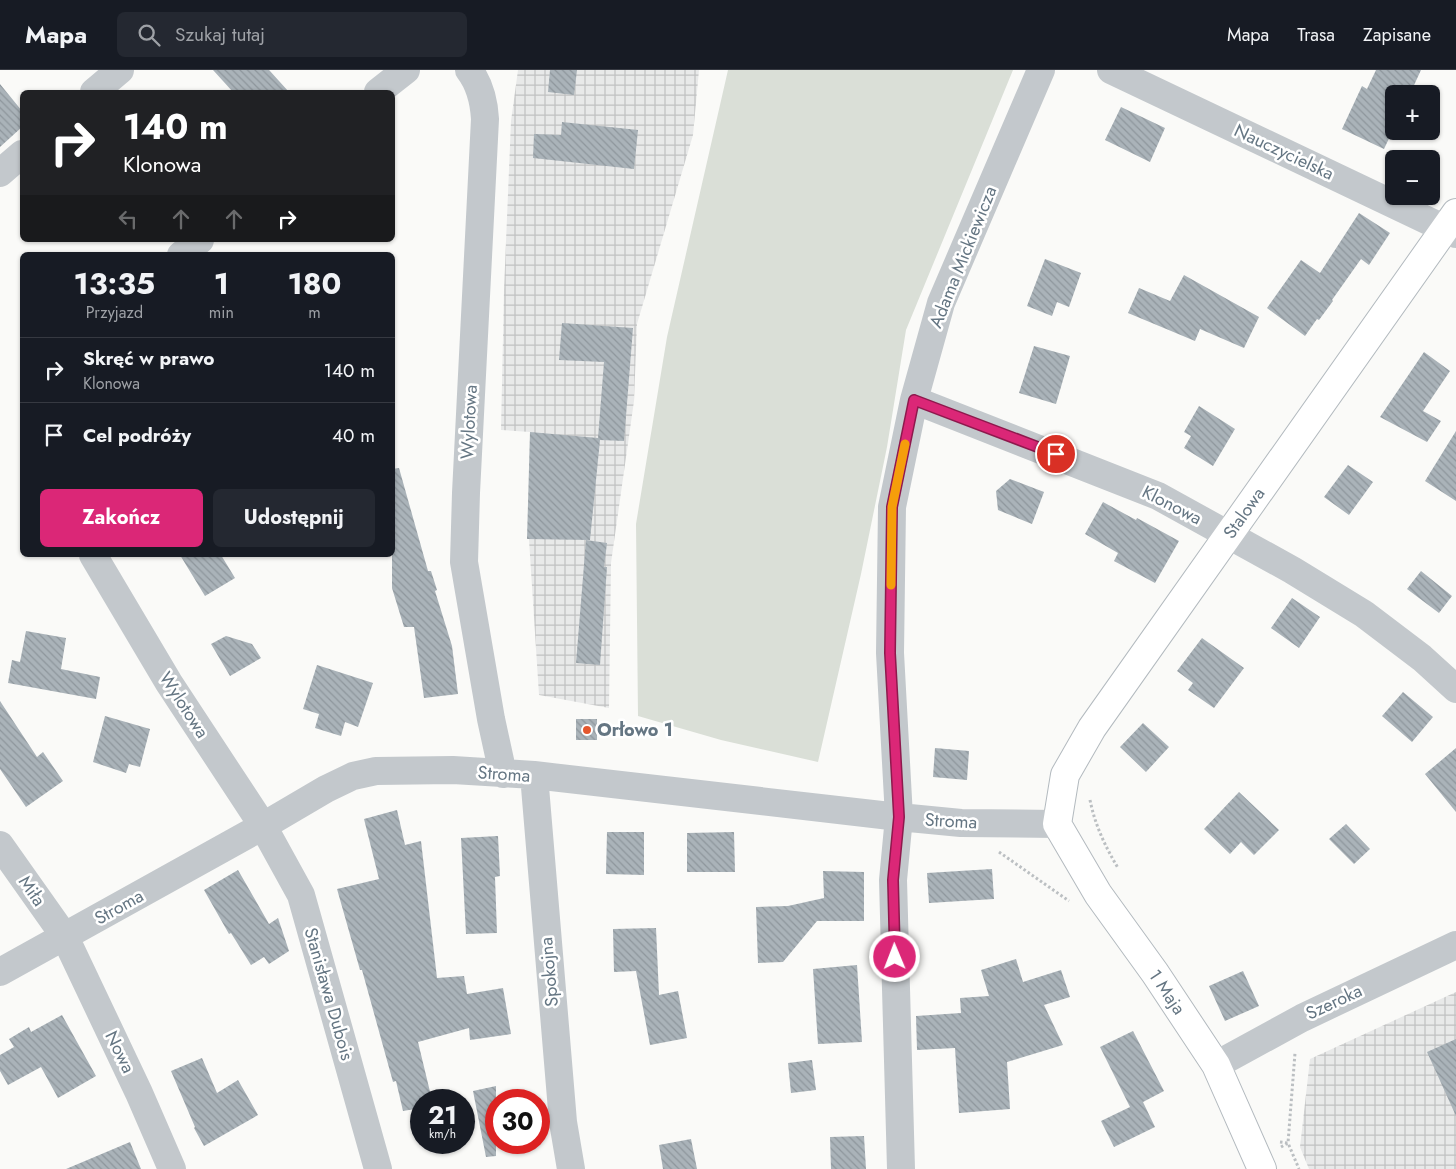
<!DOCTYPE html>
<html lang="pl">
<meta charset="utf-8">
<style>
:root{--surface:#171b24;--page:#242831;--text:#f1f3f6;--muted:#9ea1a6;--line:#363941;--accent:#db2777}
body{margin:0;font-family:Jost,sans-serif;background:var(--page);color:var(--text);height:100vh;display:flex;flex-direction:column;font-size:19px;white-space:nowrap}
*{box-sizing:border-box;margin:0}
p{font-size:16px;color:var(--muted)}
.icon{flex:none;width:28px;height:28px;fill:none;stroke:currentColor;stroke-width:2;stroke-linecap:round;stroke-linejoin:round}
.map{position:relative;flex:1;overflow:hidden}
.side{position:absolute;left:20px;top:182px;width:375px;height:305px;display:flex;flex-direction:column;background:var(--surface);border-radius:8px;box-shadow:0 1px 4px #0004}
.side>*{flex:none}
.banner{position:absolute;left:20px;top:20px;width:375px;height:152px;border-radius:8px;box-shadow:0 1px 4px #0004;background:#202124;color:#fff;overflow:hidden}
.fabs{position:absolute;left:1385px;top:15px;display:grid;gap:10px}
.fabs a{display:grid;place-items:center;width:55px;height:55px;border-radius:8px;background:var(--surface);box-shadow:0 1px 4px #0004;font-size:25px}
.speed{position:absolute;left:410px;top:1019px;display:flex;gap:10px;font-size:25px;font-weight:700;text-align:center}
.speed>*{display:grid;place-content:center;width:65px;height:65px;border-radius:50%;background:var(--surface);box-shadow:0 1px 4px #0004;line-height:1}
.speed small{font-size:12px;font-weight:400}
.speed .limit{border:8px solid #d22;background:#fff;color:#111}
.pin{position:absolute;display:grid;place-items:center;width:42px;height:42px;color:#fff;margin:-21px;border:2px solid #fff;border-radius:50%;box-shadow:0 1px 5px #0007}
.me{position:absolute;width:55px;margin:-28px;rotate:359deg;stroke-linejoin:round;filter:drop-shadow(0 0 4px #0008)}
.turn{display:flex;align-items:center;gap:18px;height:105px;padding:0 20px;font-size:22px}
.turn .icon{width:65px;height:65px;stroke-width:2.5}
.turn b{display:block;font-size:35px;line-height:42px}
.lanes{display:flex;align-items:center;height:48px;padding:0 20px;background:#0003;justify-content:center;gap:25px;direction:ltr}
.lanes .off{opacity:.35}
.eta{display:flex;justify-content:space-evenly;align-items:center;height:85px;text-align:center}
.eta b{font-size:30px;font-weight:700;line-height:35px}
.action{display:flex;gap:10px;margin-top:auto;padding:10px 20px}
.action a{flex:1;height:58px;border-radius:8px;background:var(--accent);color:#fff;font-size:20px;font-weight:700;line-height:58px;text-align:center}
.action a+a{background:var(--page);color:var(--text)}
ul{padding:0;list-style:none}
li{display:flex;align-items:center;gap:15px;height:65px;padding:0 20px;border-top:1px solid var(--line)}
li div{flex:1}
li b{display:block;font-size:19px}
li em{font-style:normal}
header{display:flex;align-items:center;gap:30px;box-sizing:border-box;height:70px;padding:0 25px;background:var(--surface);border-bottom:1px solid var(--line)}
header strong{font-size:24px}
nav{display:flex;gap:28px;margin-inline-start:auto;font-size:18px}
.search{width:350px;height:45px;background:var(--page);display:flex;align-items:center;gap:12px;box-sizing:border-box;padding:0 18px;border-radius:8px;color:var(--muted);font-size:19px}
.map>svg:first-child{display:block}
.industrial{fill:url(#industrial-grid)}
.green{fill:#dadfd7}
.building{fill:url(#building-back-hatch)}
.lines{fill:none;stroke-linecap:round;stroke-linejoin:round}
.secondary-casing{stroke:#b3babf;stroke-width:30}
.path{stroke:#bbbfc2;stroke-width:3;stroke-dasharray:2.5 2.5;stroke-linecap:butt}
.street{stroke:#c3c8cc;stroke-width:28}
.secondary{stroke:#fff;stroke-width:28}
.route-casing{stroke:#8e194d;stroke-width:12}
.route{stroke:#db2777;stroke-width:9}
.slow{stroke:#f59e0b;stroke-width:9}
.poi-dot{fill:#e4572e;stroke:#fff;stroke-width:2}
.labels{text-anchor:middle;dominant-baseline:central;stroke-width:5;stroke-linejoin:round;paint-order:stroke}
.street-label{font-size:18px;fill:#657683;stroke:#fff}
.poi-label{font-size:18px;font-weight:bold;fill:#657683;stroke:#fff;text-anchor:start}
</style>
<header>
<strong>Mapa</strong>
<div class="search"><svg class="icon" aria-label="search" viewBox="0 0 24 24"><circle cx="10" cy="10" r="6"/><path d="M15 15l6 6"/></svg>Szukaj tutaj</div>
<nav><a>Mapa</a><a>Trasa</a><a>Zapisane</a></nav>
</header>
<div class="map">
<svg width="1456" height="1099" viewBox="0 0 1456 1099">
<defs>
<pattern id="industrial-grid" width="8" height="8" patternUnits="userSpaceOnUse" patternTransform="scale(1.25)"><rect width="8" height="8" fill="#e8e9e9"/><path d="M0 4h8M4 0v8" fill="none" stroke="#c0c1c2"/></pattern>
<pattern id="building-back-hatch" width="6" height="6" patternUnits="userSpaceOnUse" patternTransform="scale(1.25)"><rect width="6" height="6" fill="#aab3b9"/><path d="M-1 5l2 2M0 0l6 6M5-1l2 2" fill="none" stroke="#8e969c"/></pattern>
</defs>
<rect width="100%" height="100%" fill="#fafaf8"/>
<path class="industrial" d="M518 0H699L693 65 637 254 634 331 611 493 609 638 539 625 529 470 530 362 501 360 504 220 511 51Z
M1456 922V1099H1309L1300 1077 1310 989Z"/>
<path class="green" d="M728 0H1013L906 260 887 377 861 504 818 692 721 670 638 646 636 454 667 267Z"/>
<path class="building" d="M213 0H269L289 22H233Z
M550 0H577L574 25 548 22Z
M1376 0H1421L1410 24H1394V58L1384 79 1342 59 1362 16 1367 19Z
M0 14 22 41V57L0 77Z
M1121 37 1165 58 1150 92 1105 70Z
M562 52 638 60 634 99 533 88 534 64 561 65Z
M1359 143 1390 163 1369 195 1361 189 1332 230 1333 231 1319 250 1317 249 1305 266 1267 238 1301 190 1320 203Z
M1045 189 1081 203 1069 237 1057 232 1052 246 1027 236Z
M1184 205 1259 247 1244 278 1200 259 1195 271 1128 243 1139 218 1170 231Z
M562 253 633 258 624 371 600 370 590 470 527 469 530 362 598 368 604 292 559 290Z
M1034 276 1070 286 1056 334 1019 323Z
M1424 282 1450 301 1423 341 1441 351 1427 372 1380 347Z
M1199 336 1235 359 1213 396 1184 378 1191 366 1184 362Z
M1456 361V431L1425 411Z
M1348 395 1373 412 1349 445 1324 427Z
M399 398 428 501H431L437 520 435 521 452 576 458 624 424 628 414 557H404L392 518V399Z
M1010 409 1044 422 1032 454 998 440 996 421Z
M1103 432 1136 450 1137 448 1179 471 1155 513 1114 491 1118 483 1085 464Z
M586 470 607 473 604 497H607L600 595 576 593Z
M180 485H221L235 508 205 526Z
M1421 501 1452 526 1439 543 1407 519Z
M1292 528 1320 547 1299 578 1271 558Z
M26 561 66 568 61 599 100 607 96 629 8 613 12 590 20 592Z
M226 566 252 574 261 588 230 606 211 574Z
M1202 568 1244 598 1214 638 1188 620 1193 613 1177 601Z
M317 595 373 613 358 657 345 652 341 666 315 658 319 644 303 639Z
M1403 622 1433 647 1412 672 1382 646Z
M0 631 37 687 43 682 63 711 26 737 0 699Z
M105 646 150 659 140 697 129 694 126 703 93 692Z
M576 649H597V670H576Z
M1143 653 1169 677 1146 702 1120 677Z
M935 678 969 681 967 710 933 707Z
M1456 678V742L1425 704Z
M1239 722 1279 760 1254 785 1241 772 1230 784 1204 759Z
M397 740 405 775 421 771 437 908 464 906 467 924 503 918 511 964 470 970 469 958 418 972 432 1030H421V1038L403 1041 396 1011 393 1012 362 900H360L337 819 379 809 364 749Z
M1346 754 1370 779 1354 794 1329 769Z
M607 762H644V805L606 804Z
M734 762 735 802H687V763Z
M498 766 500 806 495 807 497 863 466 864 461 768Z
M992 799 994 829 929 833 927 803Z
M238 800 269 854 278 848 289 881 269 894 264 887 251 895 231 863 229 864 204 820Z
M823 801 864 802V851H817L783 892 758 893 756 837 788 836 824 828Z
M656 858 659 925 678 921 687 968 650 975 636 901 614 902 613 859Z
M1016 889 1023 912 1061 900 1070 927 1044 935 1063 975 1007 992 1010 1039 959 1043 955 978 917 980 916 946 961 943 960 928 989 926 981 900Z
M857 895 862 972 818 974 813 899Z
M1243 901 1259 936 1225 951 1209 916Z
M62 945 96 1006 58 1028 41 997 8 1015 0 1001V985L14 977 9 969 29 957 31 962Z
M1133 961 1164 1021 1143 1032 1155 1057 1114 1077 1101 1051 1130 1037 1100 977Z
M1456 969V1046L1427 982Z
M202 988 217 1023 238 1010 258 1045 204 1076 194 1058 195 1057 171 1001Z
M812 990 816 1020 791 1023 788 993Z
M496 1016V1086L486 1087 473 1021Z
M864 1066 866 1099H831L830 1067Z
M691 1069 697 1099H663L659 1075Z
M130 1072 141 1099H66Z"/>
<g class="lines">
<g class="secondary-casing">
<path id="secondary" d="M1262 1099 1216 995 1155 903 1098 824 1057 754 1065 705 1092 658 1456 143"/>
</g>
<path class="path" d="M1090 730C1095 755 1105 776 1118 798
M999 782 1069 831
M1280 1072 1288 1073 1299 1099
M1281 1077 1288 1073 1295 983"/>
<path class="street" d="M469 0C479 13 484 32 485 49L466 423 464 492 491 649 503 704
M1111 0 1456 164
M94 22 120 0
M378 22 406 0
M0 103 22 84
M181 185 200 170
M914 330 1158 426 1292 500 1364 544 1422 588 1456 619
M93 485 169 613 263 756 301 825 378 1099
M534 705 563 1052 571 1099
M0 775 65 867 139 1023 172 1099
M0 902 263 756 326 719 353 706 376 701 453 700 534 705 899 747 961 753 1057 754
M1216 995 1302 948 1456 875
M901 1099 893 810 899 747 890 583 892 437 914 330 941 233 1041 0"/>
<use href="#secondary" class="secondary"/>
</g>
<g class="lines">
<g class="route-casing">
<path id="route" d="M895 887 893 810 899 747 890 583 892 437 914 330 1056 384"/>
</g>
<use href="#route" class="route"/>
<path class="slow" d="M891 515 892 437 905 374"/>
</g>
<circle class="poi-dot" cx="587" cy="660" r="5"/>
<g class="labels">
<g class="street-label">
<text transform="translate(1284 82) rotate(25)">Nauczycielska</text>
<text transform="translate(963 187) rotate(-68)">Adama Mickiewicza</text>
<text transform="translate(469 352) rotate(-87)">Wylotowa</text>
<text transform="translate(1172 435) rotate(27)">Klonowa</text>
<text transform="translate(1244 443) rotate(-55)">Stalowa</text>
<text transform="translate(184 635) rotate(57)">Wylotowa</text>
<text transform="translate(504 704) rotate(4)">Stroma</text>
<text transform="translate(951 751) rotate(3)">Stroma</text>
<text transform="translate(32 821) rotate(55)">Miła</text>
<text transform="translate(119 837) rotate(-29)">Stroma</text>
<text transform="translate(549 902) rotate(-95)">Spokojna</text>
<text transform="translate(1167 922) rotate(56)">1 Maja</text>
<text transform="translate(329 924) rotate(74)">Stanisława Dubois</text>
<text transform="translate(1334 932) rotate(-25)">Szeroka</text>
<text transform="translate(120 982) rotate(64)">Nowa</text>
</g>
<g class="poi-label">
<text x="597" y="660">Orłowo 1</text>
</g>
</g>
</svg>
<div class="fabs">
<a>+</a>
<a>−</a>
</div>
<div class="speed"><div>21<small>km/h</small></div><div class="limit">30</div></div>
<div class="pin" style="left:1056px;top:384px;background:#d93025"><svg class="icon" aria-label="arrive" viewBox="0 0 24 24"><path d="M6 21V4h12l-3 4 3 4H6"/></svg></div>
<svg class="me" style="left:895px;top:887px" viewBox="-20 -20 40 40"><circle r="17" fill="#db2777" stroke="#fff" stroke-width="3"/><path d="M0-11L8 9 0 5-8 9z" fill="#fff"/></svg>
<div class="banner">
<div class="turn"><svg class="icon" aria-label="right" viewBox="0 0 24 24"><path d="M7 20v-9h11M14 6l5 5-5 5"/></svg><div><b>140 m</b>Klonowa</div></div>
<div class="lanes"><svg class="icon off" aria-label="left" viewBox="0 0 24 24"><path d="M17 20v-9H6M10 6l-5 5 5 5"/></svg><svg class="icon off" aria-label="ahead" viewBox="0 0 24 24"><path d="M12 20V5M6 11l6-6 6 6"/></svg><svg class="icon off" aria-label="ahead" viewBox="0 0 24 24"><path d="M12 20V5M6 11l6-6 6 6"/></svg><svg class="icon" aria-label="right" viewBox="0 0 24 24"><path d="M7 20v-9h11M14 6l5 5-5 5"/></svg></div>
</div>
<section class="side">
<div class="eta">
<div><b>13:35</b><p>Przyjazd</p></div>
<div><b>1</b><p>min</p></div>
<div><b>180</b><p>m</p></div>
</div>
<ul>
<li><svg class="icon" aria-label="right" viewBox="0 0 24 24"><path d="M7 20v-9h11M14 6l5 5-5 5"/></svg><div><b>Skręć w prawo</b><p>Klonowa</p></div><em>140 m</em></li>
<li><svg class="icon" aria-label="arrive" viewBox="0 0 24 24"><path d="M6 21V4h12l-3 4 3 4H6"/></svg><div><b>Cel podróży</b></div><em>40 m</em></li>
</ul>
<div class="action"><a>Zakończ</a><a>Udostępnij</a></div>
</section>
</div>
